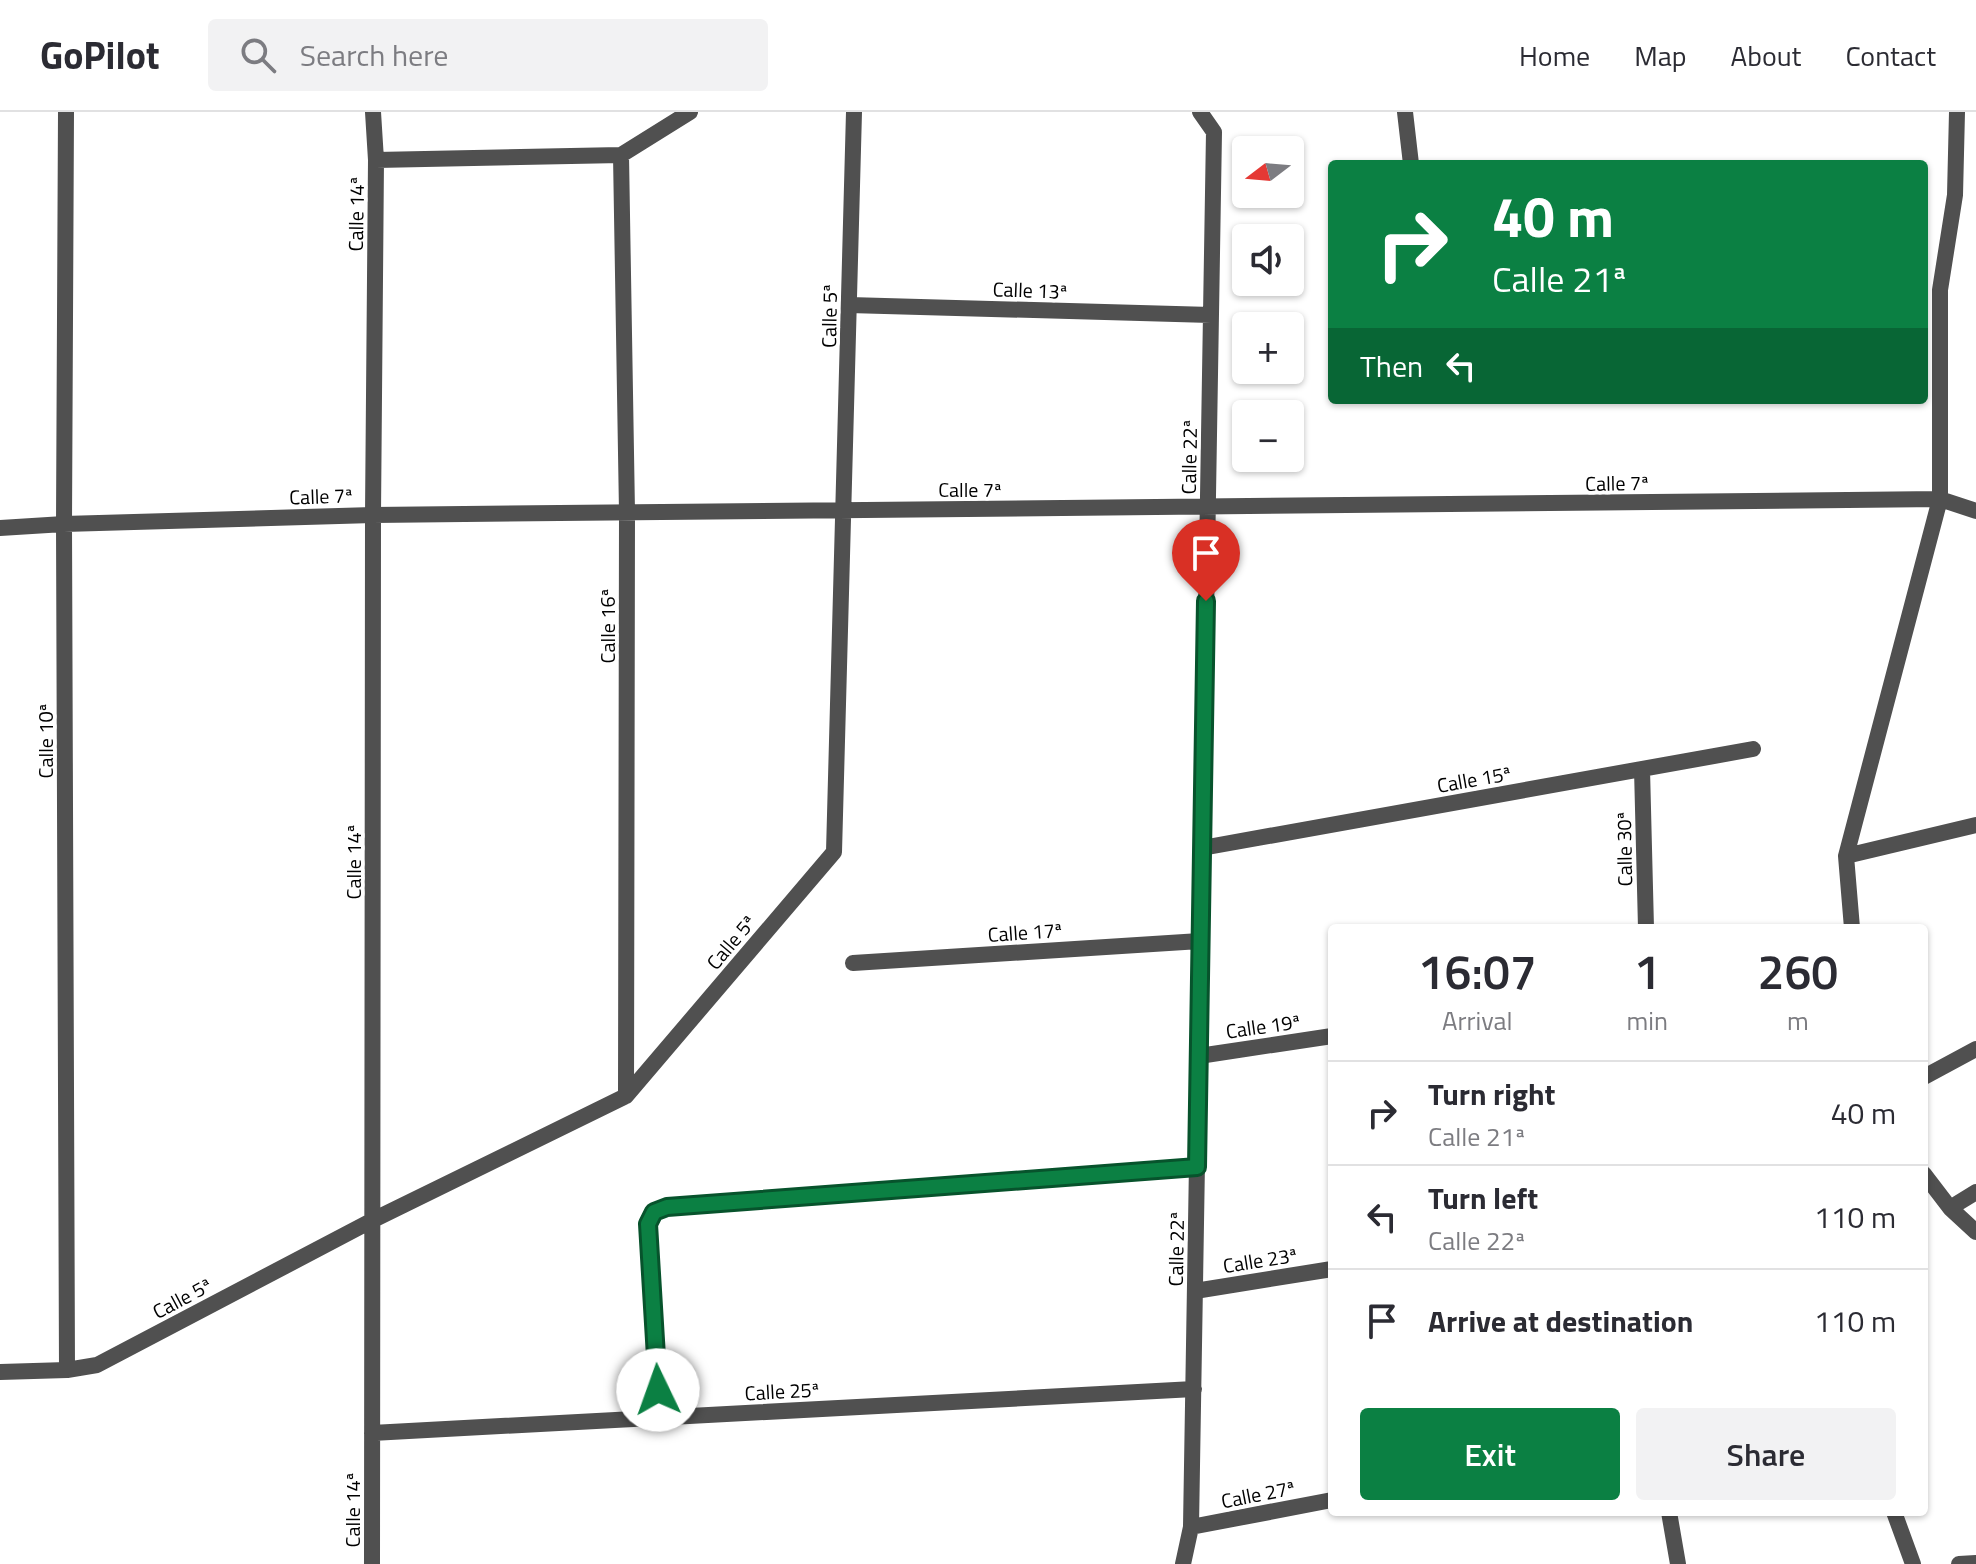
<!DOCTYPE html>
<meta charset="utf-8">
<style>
:root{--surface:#fff;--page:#f2f2f3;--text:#2b2b33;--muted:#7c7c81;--line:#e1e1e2;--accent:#0b8043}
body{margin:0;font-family:"Titillium Web",sans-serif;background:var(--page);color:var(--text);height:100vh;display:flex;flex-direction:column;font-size:30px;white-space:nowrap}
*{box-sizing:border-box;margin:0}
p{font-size:26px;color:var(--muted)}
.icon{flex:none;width:44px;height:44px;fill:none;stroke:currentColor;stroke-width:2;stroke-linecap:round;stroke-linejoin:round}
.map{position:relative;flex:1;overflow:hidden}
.drawer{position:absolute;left:1328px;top:812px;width:600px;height:592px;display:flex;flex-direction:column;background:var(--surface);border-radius:8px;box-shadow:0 2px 6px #0004}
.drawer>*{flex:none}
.banner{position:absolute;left:1328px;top:48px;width:600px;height:244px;border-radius:8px;box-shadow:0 2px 6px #0004;background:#0b8043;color:#fff;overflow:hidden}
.needle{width:52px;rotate:254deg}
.tools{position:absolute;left:1232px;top:24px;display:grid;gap:16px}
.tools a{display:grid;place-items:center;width:72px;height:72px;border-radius:8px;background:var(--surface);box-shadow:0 2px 6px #0004;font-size:40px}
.pin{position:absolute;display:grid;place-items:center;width:68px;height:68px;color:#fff;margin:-82px -34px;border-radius:50% 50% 50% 0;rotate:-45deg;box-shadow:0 0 8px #0007}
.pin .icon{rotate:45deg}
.me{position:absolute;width:88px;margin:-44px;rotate:357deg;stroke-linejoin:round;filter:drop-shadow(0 0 6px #0008)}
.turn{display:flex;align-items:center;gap:28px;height:168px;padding:0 32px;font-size:36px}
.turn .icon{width:104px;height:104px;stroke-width:2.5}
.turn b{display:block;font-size:56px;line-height:68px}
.then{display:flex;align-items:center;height:76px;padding:0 32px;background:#0003;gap:16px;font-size:30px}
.eta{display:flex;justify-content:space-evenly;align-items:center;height:136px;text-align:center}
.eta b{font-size:48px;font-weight:600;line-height:56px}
.cta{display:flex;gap:16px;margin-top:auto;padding:16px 32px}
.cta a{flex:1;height:92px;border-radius:8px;background:var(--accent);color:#fff;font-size:32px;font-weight:600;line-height:92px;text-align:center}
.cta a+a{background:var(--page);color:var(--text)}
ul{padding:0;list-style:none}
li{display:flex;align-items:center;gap:24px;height:104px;padding:0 32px;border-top:2px solid var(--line)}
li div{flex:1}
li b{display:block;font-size:30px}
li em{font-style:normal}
header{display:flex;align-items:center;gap:48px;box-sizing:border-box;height:112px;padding:0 40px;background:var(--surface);border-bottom:2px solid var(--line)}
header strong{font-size:38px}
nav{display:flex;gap:44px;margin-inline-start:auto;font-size:28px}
.search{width:560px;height:72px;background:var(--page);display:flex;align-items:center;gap:20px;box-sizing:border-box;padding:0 28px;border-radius:8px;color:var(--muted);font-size:30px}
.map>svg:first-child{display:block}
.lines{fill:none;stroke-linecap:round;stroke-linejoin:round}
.street{stroke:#505050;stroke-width:16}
.route-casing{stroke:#07532c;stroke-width:20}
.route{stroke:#0b8043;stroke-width:14}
.labels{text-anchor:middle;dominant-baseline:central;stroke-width:7;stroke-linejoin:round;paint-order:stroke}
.street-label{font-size:20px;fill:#000;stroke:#fff}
</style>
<header>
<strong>GoPilot</strong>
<div class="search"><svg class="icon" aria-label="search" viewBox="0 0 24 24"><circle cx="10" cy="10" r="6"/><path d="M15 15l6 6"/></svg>Search here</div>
<nav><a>Home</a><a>Map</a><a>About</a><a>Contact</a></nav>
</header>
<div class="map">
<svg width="1976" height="1452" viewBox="0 0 1976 1452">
<rect width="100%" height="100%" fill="#fff"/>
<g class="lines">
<path class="street" d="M66 0 64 412 67 1258
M1405 0 1411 52
M621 43 627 400 626 984
M376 48 621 43 690 0
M849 193 1211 203
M0 416 64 412 373 403 1940 387 1976 399
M1642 657 1646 816
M1202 736 1753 637
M1846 744 1976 713
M1852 816 1846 744 1940 387V178L1955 83 1957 0
M853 851 1200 829
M1199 944 1332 924
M1924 965 1976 937
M1924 1062 1950 1096 1976 1120
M1950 1096 1976 1080
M1195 1179 1332 1157
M0 1260 67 1258 97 1253 373 1108 626 984 834 740 854 0
M660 1305 648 1112 654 1100 667 1095 1197 1055
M372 1321 1194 1277
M1669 1400 1678 1452
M1894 1400 1913 1452
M1191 1415 1332 1388
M372 1452 373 403 376 48 373 0
M1183 1452 1191 1415 1214 20 1200 0
M1959 1452 1976 1451"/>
</g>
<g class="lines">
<g class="route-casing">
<path id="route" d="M658 1278 648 1112 654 1100 667 1095 1197 1055 1206 489"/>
</g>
<use href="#route" class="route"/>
</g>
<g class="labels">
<g class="street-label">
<text transform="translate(356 102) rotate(-89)">Calle 14ª</text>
<text transform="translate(1030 178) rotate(2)">Calle 13ª</text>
<text transform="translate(829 204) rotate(-89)">Calle 5ª</text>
<text transform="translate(1189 345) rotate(-89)">Calle 22ª</text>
<text transform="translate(1617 371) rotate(-1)">Calle 7ª</text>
<text x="970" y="377">Calle 7ª</text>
<text transform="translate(321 384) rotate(-2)">Calle 7ª</text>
<text transform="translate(607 514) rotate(-90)">Calle 16ª</text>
<text transform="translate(45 629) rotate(-90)">Calle 10ª</text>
<text transform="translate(1474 667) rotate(-10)">Calle 15ª</text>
<text transform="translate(1624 737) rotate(-91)">Calle 30ª</text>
<text transform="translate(353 750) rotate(-90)">Calle 14ª</text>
<text transform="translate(1025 820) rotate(-4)">Calle 17ª</text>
<text transform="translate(731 830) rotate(-50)">Calle 5ª</text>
<text transform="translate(1263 914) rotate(-8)">Calle 19ª</text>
<text transform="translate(1176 1137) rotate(-89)">Calle 22ª</text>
<text transform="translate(1260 1148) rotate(-9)">Calle 23ª</text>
<text transform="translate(182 1186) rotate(-28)">Calle 5ª</text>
<text transform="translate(782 1279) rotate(-3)">Calle 25ª</text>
<text transform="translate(1258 1382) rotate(-11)">Calle 27ª</text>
<text transform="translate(352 1398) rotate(-90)">Calle 14ª</text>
</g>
</g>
</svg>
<div class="tools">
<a><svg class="needle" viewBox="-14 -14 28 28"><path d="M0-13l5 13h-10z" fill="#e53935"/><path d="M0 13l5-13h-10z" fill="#7c7c81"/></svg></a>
<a><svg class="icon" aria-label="sound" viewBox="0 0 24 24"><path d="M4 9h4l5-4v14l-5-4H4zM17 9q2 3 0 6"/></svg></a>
<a>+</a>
<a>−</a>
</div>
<div class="pin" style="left:1206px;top:489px;background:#d93025"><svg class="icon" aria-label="arrive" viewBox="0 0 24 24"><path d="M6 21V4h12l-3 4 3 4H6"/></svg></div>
<svg class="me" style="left:658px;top:1278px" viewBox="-20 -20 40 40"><circle r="19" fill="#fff"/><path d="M0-13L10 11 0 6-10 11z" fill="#0b8043"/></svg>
<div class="banner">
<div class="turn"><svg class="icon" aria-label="right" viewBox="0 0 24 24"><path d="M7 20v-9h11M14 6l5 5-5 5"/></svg><div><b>40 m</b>Calle 21ª</div></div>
<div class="then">Then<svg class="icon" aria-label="left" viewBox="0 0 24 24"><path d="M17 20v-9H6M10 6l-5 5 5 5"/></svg></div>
</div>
<section class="drawer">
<div class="eta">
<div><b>16:07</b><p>Arrival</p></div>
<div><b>1</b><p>min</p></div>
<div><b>260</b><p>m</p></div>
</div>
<ul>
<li><svg class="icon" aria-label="right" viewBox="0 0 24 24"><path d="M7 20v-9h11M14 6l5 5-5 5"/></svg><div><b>Turn right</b><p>Calle 21ª</p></div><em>40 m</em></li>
<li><svg class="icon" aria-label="left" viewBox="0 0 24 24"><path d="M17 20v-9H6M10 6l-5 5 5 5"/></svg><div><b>Turn left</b><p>Calle 22ª</p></div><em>110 m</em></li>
<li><svg class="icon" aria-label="arrive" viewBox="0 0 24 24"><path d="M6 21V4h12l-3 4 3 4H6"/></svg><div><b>Arrive at destination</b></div><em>110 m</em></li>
</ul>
<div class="cta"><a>Exit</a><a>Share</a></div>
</section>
</div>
